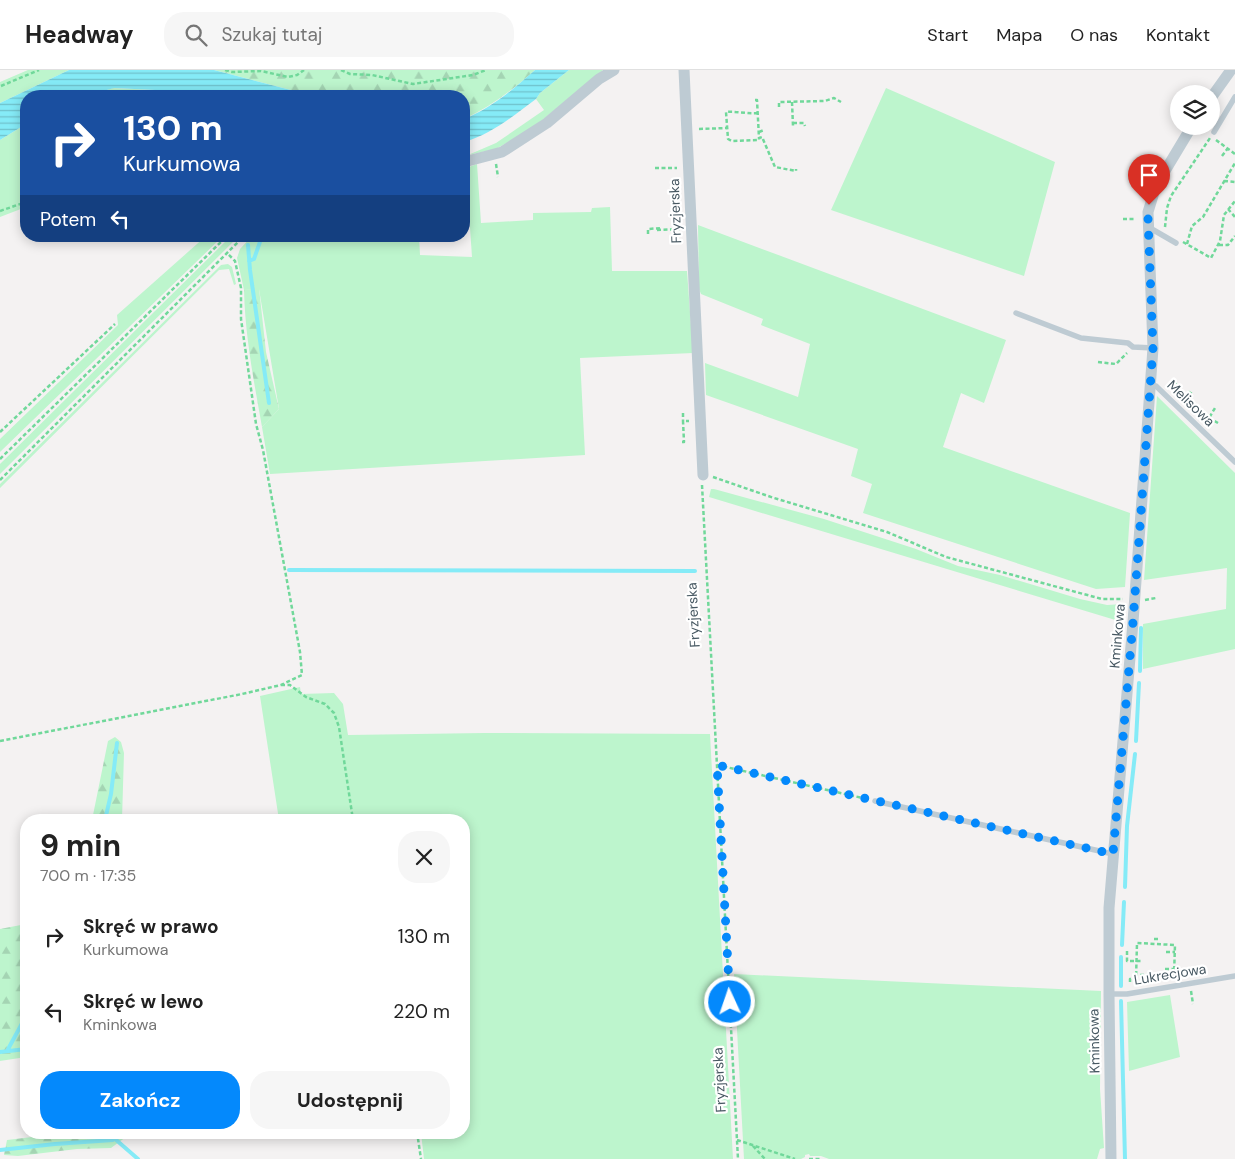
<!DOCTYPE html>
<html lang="pl">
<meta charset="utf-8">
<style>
:root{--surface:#fff;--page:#f6f6f6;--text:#222;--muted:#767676;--line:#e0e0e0;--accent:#0489fc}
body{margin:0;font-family:"DM Sans",sans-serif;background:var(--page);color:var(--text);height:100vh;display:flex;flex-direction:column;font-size:19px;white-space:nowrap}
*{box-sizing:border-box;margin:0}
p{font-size:16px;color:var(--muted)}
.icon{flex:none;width:28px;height:28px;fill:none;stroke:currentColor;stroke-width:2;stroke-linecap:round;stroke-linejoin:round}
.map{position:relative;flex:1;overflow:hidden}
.sheet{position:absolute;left:20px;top:744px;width:450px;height:325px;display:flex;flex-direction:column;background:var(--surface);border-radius:20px;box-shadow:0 2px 12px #0003}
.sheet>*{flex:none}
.hud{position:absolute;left:20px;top:20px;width:450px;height:152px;border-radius:20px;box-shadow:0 2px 12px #0003;background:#1a4fa0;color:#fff;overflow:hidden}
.fabs{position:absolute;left:1170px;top:15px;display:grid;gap:10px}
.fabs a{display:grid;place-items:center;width:50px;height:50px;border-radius:50%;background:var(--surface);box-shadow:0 2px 12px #0003;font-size:25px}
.pin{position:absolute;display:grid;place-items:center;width:42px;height:42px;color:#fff;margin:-51px -21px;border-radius:50% 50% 50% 0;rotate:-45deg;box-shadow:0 0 5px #0007}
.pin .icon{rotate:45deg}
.me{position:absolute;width:55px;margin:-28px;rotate:357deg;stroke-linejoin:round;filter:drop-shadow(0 0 4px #0008)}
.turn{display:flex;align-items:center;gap:18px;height:105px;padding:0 20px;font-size:22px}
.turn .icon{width:65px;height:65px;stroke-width:2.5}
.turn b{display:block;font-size:35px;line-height:42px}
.then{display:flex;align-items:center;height:48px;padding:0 20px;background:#0003;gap:10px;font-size:19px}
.round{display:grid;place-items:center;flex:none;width:52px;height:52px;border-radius:20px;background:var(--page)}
.summary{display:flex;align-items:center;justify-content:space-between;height:85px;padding:0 20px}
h1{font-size:30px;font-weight:700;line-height:38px}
.action{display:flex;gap:10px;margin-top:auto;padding:10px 20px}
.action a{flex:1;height:58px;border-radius:20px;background:var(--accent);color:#fff;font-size:20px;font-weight:700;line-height:58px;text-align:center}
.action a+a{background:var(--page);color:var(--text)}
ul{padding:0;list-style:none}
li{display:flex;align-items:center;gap:15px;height:75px;padding:0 20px}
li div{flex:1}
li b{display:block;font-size:19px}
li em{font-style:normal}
header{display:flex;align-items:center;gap:30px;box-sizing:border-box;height:70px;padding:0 25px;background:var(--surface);border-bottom:1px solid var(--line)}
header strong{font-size:24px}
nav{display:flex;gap:28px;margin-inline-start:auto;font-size:18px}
.search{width:350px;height:45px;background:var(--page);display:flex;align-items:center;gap:12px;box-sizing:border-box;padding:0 18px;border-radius:20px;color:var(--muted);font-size:19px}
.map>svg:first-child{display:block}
.green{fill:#bdf5cd}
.forest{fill:url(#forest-firs)}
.water{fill:url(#water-rules)}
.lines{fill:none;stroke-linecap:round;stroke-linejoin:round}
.stream{stroke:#85ebf7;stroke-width:4}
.path{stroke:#70d89a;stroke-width:2.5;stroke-dasharray:4 2.5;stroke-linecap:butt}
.service{stroke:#becbd3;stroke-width:5.5}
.minor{stroke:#becbd3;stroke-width:11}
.route{stroke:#0489fc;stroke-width:9;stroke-dasharray:0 16.2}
.labels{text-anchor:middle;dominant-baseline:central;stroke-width:4.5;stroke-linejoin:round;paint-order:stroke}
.street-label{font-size:14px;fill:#475862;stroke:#fff}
</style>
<header>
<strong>Headway</strong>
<div class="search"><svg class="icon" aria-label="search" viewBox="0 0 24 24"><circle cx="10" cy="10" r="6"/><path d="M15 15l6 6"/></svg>Szukaj tutaj</div>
<nav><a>Start</a><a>Mapa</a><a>O nas</a><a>Kontakt</a></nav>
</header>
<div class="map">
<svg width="1235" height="1089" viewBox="0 0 1235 1089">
<defs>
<pattern id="forest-firs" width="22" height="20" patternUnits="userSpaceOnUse" patternTransform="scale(1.25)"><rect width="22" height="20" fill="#bdf5cd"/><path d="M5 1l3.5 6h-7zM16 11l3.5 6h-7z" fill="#a4d4b3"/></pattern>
<pattern id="water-rules" width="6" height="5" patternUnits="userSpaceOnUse" patternTransform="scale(1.25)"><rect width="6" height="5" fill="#85ebf7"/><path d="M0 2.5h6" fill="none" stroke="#6fc1cb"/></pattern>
</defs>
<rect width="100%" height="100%" fill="#f4f2f2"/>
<path class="green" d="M28 0H69L0 33V12Z
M569 0H603L534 57 496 79 468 85 496 73 544 40 536 29 540 23Z
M113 18 155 20 212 26H85Z
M886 18 1055 92 1024 206 831 140Z
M26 54V137L0 147V70Z
M477 94 481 153 533 150V143L591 142 592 138 610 137 612 201H687L693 283 580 288 585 385 270 404 262 357 279 339 259 219 244 220 237 188 240 179 252 166H419L420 185 472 187 466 98Z
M698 155 1006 270 984 333 961 323 943 377 1130 443 1125 517 1096 519 863 443 872 414 851 406 858 379 706 325 705 293 798 327 810 274 761 255 763 249 701 224 699 219Z
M206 166H223L0 382V369L118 255 117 245Z
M231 166H239L0 404V394Z
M228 194 232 197 236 214 234 215 229 199 219 200 0 418V414L221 195Z
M1157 326 1235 403V579L1143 599V554L1226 539 1227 498 1144 510Z
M711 419H714L824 449 916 479 958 496 1000 505 1080 529 1107 535 1124 534 1122 552 709 427Z
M300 617 301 624 334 623 343 634 348 665 484 663 710 664 733 1089H424L421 1063 464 1062V750H279L260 626Z
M734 904 1101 921 1100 1019 1104 1078 1100 1079 1097 1089H829L821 1086H810L809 1084 805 1085V1087L801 1089H744Z
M1170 925 1180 987 1129 1001 1127 932Z"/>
<path class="forest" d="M214 0H535C514 19 490 37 464 49V26H314Z
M259 218 266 282 279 339 262 357C254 312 245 266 244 220Z
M115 667 121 672 124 683 122 750H92L108 671Z
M26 854V987L0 991V859Z
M129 1062 130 1064 111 1078 77 1079 18 1086 4 1085 7 1070 49 1065Z"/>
<path class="water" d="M69 0H214L314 26H212L155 20 114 18 85 26H26V54L0 70V33Z
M535 0H569L540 23 536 29C513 46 492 64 464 72V49C490 39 514 19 535 0Z"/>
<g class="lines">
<path class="stream" d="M248 175 250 200 269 333
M249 191 254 189 262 166
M289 500 695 501
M1140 601 1141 558
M1136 671 1139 613
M105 750 111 724 117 673
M1125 817 1127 756 1135 684
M1122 875 1124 832
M1121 887V916
M1121 931 1125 1089
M7 981 26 946
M0 982 26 979
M107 1062 138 1089
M0 1080 55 1074 113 1070"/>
<path class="path" d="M225 0 232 2 261 1 288 7 297 5 304 0
M341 0 350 4 372 5 413 14 473 5 486 0
M1 16 39 0
M755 30H757L759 68 762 67 775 97 796 101V99
M792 32 793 56
M779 37V32L825 31 834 28 841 32
M758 43C746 44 737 41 726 42L728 69 732 71 759 70V68
M793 53H804L805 56
M699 59 727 58
M759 62 764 60
M1216 70 1235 84
M1222 86 1228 78
M496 94 498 107
M655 98H677
M1130 107 1145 117
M1224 111 1235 112
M1228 139 1235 147
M0 141 26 132
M1123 149H1136
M1165 157 1167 138 1171 126 1210 68
M657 160 680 159
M648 164V159L662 158
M1183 172 1211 188 1220 171 1224 145 1235 131
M1187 174 1192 156 1203 147 1235 93
M1219 175H1228L1235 166
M1098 292 1116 294 1127 283
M1173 312 1180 317 1179 321 1181 325H1187L1189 322 1192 324
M683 343V351
M1209 348 1218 353
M1204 350 1209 348 1215 338
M0 362 115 254
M682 372H684L683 351H689
M0 389 227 166
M713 407 774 428 887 462 946 487 1102 529H1123
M0 410 244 166
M702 415 738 1089
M1145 530 1156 528
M281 615H290L306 627 325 634 334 643 339 657 353 750
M0 671 242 624 281 615 302 605 300 582 263 380 256 354 241 249V218L235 191 227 183
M717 695 867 729
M1154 869H1158
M1127 881V891H1141
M1166 882H1175
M1165 899H1175
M1130 912V909H1136L1137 873 1175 875 1174 905H1136
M1191 921 1193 934
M417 1062 421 1089
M737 1070 795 1089
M753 1076 765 1089
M809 1089H821"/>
<path class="service" d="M1214 62 1235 27
M1150 158 1176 173
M1016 243 1081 268 1128 273 1133 277 1153 278
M1150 315 1156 316 1235 392
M875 731 1113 784
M1109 924H1127L1235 906"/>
<path class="minor" d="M684 0 703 405
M1211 28 1231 0
M464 92 502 82 547 53 599 9 614 0
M1111 1089 1109 924V838L1133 552 1153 278 1148 142 1156 116 1192 56"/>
</g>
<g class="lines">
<path class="route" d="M730 932 717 695 1113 784 1133 552 1153 278 1148 148 1149 135"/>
</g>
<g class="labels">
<g class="street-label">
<text transform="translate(675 141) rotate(-92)">Fryzjerska</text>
<text transform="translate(1191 333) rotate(44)">Melisowa</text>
<text transform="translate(693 545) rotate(-93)">Fryzjerska</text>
<text transform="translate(1117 566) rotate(-85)">Kminkowa</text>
<text transform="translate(1170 904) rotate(-9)">Lukrecjowa</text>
<text transform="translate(1094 971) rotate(-91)">Kminkowa</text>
<text transform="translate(719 1010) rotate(-93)">Fryzjerska</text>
</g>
</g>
</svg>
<div class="fabs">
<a><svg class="icon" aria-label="layers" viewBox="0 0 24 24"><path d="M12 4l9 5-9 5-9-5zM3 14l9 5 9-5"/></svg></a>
</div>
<div class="pin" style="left:1149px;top:135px;background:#d93025"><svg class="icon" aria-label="arrive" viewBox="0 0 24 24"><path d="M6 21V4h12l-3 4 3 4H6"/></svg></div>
<svg class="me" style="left:730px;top:932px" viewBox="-20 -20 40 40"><circle r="17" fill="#0489fc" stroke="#fff" stroke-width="3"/><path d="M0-11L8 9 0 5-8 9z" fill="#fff"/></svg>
<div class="hud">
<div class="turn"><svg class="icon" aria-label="right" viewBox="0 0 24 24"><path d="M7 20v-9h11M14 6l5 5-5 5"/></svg><div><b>130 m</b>Kurkumowa</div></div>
<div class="then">Potem<svg class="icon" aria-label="left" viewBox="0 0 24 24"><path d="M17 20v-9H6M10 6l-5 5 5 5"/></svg></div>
</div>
<section class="sheet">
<div class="summary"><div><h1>9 min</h1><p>700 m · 17:35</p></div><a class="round"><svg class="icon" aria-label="close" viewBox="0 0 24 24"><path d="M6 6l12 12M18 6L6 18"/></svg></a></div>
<ul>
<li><svg class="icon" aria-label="right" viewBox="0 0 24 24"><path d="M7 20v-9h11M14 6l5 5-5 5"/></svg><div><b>Skręć w prawo</b><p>Kurkumowa</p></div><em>130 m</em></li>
<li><svg class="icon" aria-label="left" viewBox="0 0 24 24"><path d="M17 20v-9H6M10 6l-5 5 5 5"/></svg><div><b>Skręć w lewo</b><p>Kminkowa</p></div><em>220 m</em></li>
</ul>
<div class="action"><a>Zakończ</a><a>Udostępnij</a></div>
</section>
</div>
